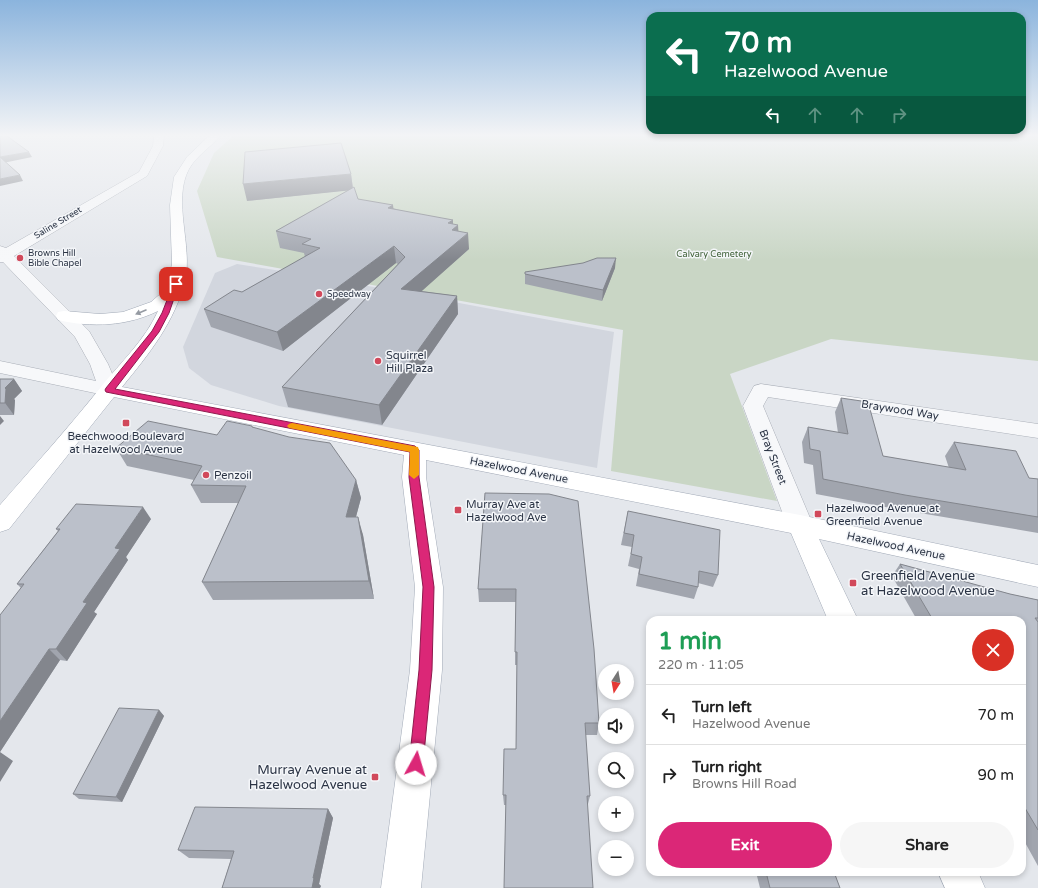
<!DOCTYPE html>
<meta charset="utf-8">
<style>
:root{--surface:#fff;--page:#f6f6f6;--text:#222;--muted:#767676;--line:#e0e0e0;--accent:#db2777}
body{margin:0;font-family:"Varela Round",sans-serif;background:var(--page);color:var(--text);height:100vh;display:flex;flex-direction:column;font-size:15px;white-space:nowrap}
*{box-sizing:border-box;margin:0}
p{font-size:13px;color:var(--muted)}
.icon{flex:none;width:22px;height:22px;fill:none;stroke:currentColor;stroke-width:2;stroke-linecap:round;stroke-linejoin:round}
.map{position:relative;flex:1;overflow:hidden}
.side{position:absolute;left:646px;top:616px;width:380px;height:260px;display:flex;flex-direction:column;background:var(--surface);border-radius:12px;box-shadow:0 2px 6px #0003}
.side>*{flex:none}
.hud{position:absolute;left:646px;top:12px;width:380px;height:122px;border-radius:12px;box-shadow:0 2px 6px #0003;background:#0b6e4f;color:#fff;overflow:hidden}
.needle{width:26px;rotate:191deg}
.fabs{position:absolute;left:598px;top:664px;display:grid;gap:8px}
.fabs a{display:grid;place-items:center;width:36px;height:36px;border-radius:50%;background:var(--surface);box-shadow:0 2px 6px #0003;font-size:20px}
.pin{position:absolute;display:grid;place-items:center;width:34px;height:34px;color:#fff;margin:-17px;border-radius:8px;box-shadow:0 2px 6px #0006}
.me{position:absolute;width:44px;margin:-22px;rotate:6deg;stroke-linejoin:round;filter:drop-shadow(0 0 3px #0008)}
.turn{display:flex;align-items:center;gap:14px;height:84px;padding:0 12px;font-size:18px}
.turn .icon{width:52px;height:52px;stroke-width:2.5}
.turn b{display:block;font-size:28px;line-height:34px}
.lanes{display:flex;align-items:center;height:38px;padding:0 12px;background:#0003;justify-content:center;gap:20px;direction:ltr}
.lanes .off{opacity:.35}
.round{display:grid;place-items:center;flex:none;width:42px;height:42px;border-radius:21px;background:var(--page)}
.head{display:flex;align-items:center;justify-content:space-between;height:68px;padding:0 12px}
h1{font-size:24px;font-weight:700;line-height:30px;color:#1e9e55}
.button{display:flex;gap:8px;margin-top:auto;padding:8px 12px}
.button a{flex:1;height:46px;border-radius:24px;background:var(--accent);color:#fff;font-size:16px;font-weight:700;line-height:46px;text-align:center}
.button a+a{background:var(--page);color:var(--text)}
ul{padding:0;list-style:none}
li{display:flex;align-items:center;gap:12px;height:60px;padding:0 12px;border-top:1px solid var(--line)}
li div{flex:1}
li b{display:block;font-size:15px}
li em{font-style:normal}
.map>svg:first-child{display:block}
.built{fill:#d2d6de}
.green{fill:#c9d6c5}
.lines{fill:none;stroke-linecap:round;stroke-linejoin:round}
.minor-casing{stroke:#a9aeb7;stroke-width:1}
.major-casing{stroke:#a3abb8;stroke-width:1}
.minor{fill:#f7f8fa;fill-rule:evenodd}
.major{fill:#fff;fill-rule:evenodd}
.wall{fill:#a1a5ae}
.shaded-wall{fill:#83868d}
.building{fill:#bbc0ca;stroke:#83868d}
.oneway{fill:#959aa2}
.route{fill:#db2777;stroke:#8e194d}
.slow{fill:#f59e0b}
.poi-dot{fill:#d1495b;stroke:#f4f6f9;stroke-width:1.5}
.labels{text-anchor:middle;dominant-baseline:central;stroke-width:3;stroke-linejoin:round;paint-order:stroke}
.far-street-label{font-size:9px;fill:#2b3445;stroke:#f4f6f9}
.far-poi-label{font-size:9px;fill:#2b3445;stroke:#f4f6f9;text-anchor:start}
.far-park-label{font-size:9px;fill:#3f6138;stroke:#f4f6f9}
.poi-label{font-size:11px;fill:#2b3445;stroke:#f4f6f9;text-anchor:start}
.street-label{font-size:11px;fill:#2b3445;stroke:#f4f6f9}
.near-poi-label{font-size:13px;fill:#2b3445;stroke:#f4f6f9;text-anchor:start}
</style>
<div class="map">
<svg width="1038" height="888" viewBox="0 0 1038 888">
<rect width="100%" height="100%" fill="#e4e7ec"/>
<path class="built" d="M237 264 320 277 614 332 597 468 279 406 211 385 189 368 183 347 215 273Z"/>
<path class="green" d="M233 136H1038V361L831 339 730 374 777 501 611 471 623 330 217 257 197 191 214 153Z"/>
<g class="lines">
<g class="minor-casing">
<path id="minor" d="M154 136H164L163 146 147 176 14 256 89 331 108 364 119 390 116 394 109 396 0 373V361L96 381 90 364 75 337 3 262H0V246L6 248 139 172 153 146Z
M761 384 1038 424V438L768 397 763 406 813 525 809 532 800 535 791 532 787 525 743 406 754 386Z"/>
</g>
<g class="major-casing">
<path id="major" d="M209 136H220C210 148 197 155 189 169 172 201 193 246 185 280 175 322 149 354 122 387L800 515 1038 565V587L819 539 858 620H828L791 533 426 460V477L443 587 442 670 421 888H381L410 670 415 587 402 477 404 455 114 397 9 529 0 532V505C34 466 69 427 101 387 121 362 145 340 158 311 128 326 91 328 58 320L56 316 58 312 64 311 100 314 123 312 151 302 166 289 172 264 170 205 174 177 187 157Z
M938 872H978L985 888H945Z"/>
</g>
<use href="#minor" class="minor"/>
<use href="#major" class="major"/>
</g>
<path class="wall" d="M351 174 353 188 358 199 453 224 458 231 469 249 421 291 457 296 458 314 382 425 288 407 282 387 398 264 396 263 283 351 211 327 204 309 242 292 305 257 304 253 280 248 276 231 349 190 247 201Z
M615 268 602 301 525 284V272Z
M0 379H14L22 391 14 399 15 400 14 415H0Z
M841 398 883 456 949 468 945 456 954 442 1029 478 1038 479V533L896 509 816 494 813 465 804 463 802 442 808 427 838 433 835 412Z
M253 428 356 480 361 498 356 517 363 535 374 599 213 600 202 582 238 503H201L191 485 194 480 127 466 116 448 217 435Z
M485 493 599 723 597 735H585L590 796 588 804 504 805 503 795 516 749 517 665H515V652L516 602H479L478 589Z
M628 511 718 575 713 587 698 583V587L694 599 636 586 639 569 628 566 632 547 621 545Z
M151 519 126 557 128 560 94 612 97 614 67 661 60 660 0 752 21 588 17 584 58 531 56 529Z
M900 564 1010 594 1038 600V866L1022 837V620H917L892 576Z
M159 710 164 716 122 802 79 799 73 794Z
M328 809 333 818 319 884 321 886 320 888H222L231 859 189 858 178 850Z
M756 872H834L840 888H760Z"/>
<path class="shaded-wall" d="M29 152 32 157 3 163 0 157Z
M351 174 353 190 247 201 243 184Z
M20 175 23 181 0 186V179Z
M393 205 395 221 388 208Z
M453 220V229L458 225 459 241 468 233 469 249 404 307 401 289 448 223Z
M394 246 396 263 283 351 277 332Z
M616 258 615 268 602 301 603 290Z
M457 296 458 314 382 425 379 405Z
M14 379 22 391 14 399 15 400 14 415 5 403V388Z
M0 416 4 421 0 425Z
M356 480 361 498 351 535 346 517Z
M143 507 151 519 126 557 128 560 94 612 97 614 67 661 56 649 115 548Z
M358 517 363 535 374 599 369 581Z
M49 649 60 660 0 752V721Z
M159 710 164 716 122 802 116 797Z
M0 752 13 761 0 782Z
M328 809 333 818 319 884 321 886 320 888H312L313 878Z"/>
<path class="building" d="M0 136H7L29 152 0 157 20 175 0 179Z
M341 143 351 174 243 184 245 152Z
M354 187 358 199 393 205 388 208 453 220 448 223 458 225 452 230 468 233 401 289 457 296 379 405 282 387 405 257 394 246 277 332 204 309 234 290 242 292 320 248 302 244 311 239 276 231Z
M597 258H616L603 290 525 274V272L583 263Z
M0 379H14L5 388 6 389 5 403H0Z
M841 398 868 402 883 456 966 470 954 442 1016 451 1029 478 1038 479V517L905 495 823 479 820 451 810 449 808 427 848 434Z
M148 421 217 435 227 421 252 426V427L289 437 330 443 356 480 346 517H358L369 581 202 582 246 486 191 485 202 466 116 448Z
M485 493 549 494 578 501 594 649 599 723H585L590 796H587L593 888H504L506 795H503L504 749H516L517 652H515L516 589H478Z
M76 504 143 507 115 548 120 549 83 602 87 603 56 649H49L0 721V615L24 584H17L60 529H56Z
M628 511 720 530 718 575 699 571 698 587 639 574 642 557 631 554 634 535 624 533Z
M900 564 1010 594 1038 600V618H1035L1038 622V830L1022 803V620H933Z
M119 708 159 710 116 797 73 794Z
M195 807 328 809 313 878H314L312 888H222L234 851 178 850Z
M766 872H834L840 888H770Z"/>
<defs><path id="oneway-solid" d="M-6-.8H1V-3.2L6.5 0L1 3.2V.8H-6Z"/></defs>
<use class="oneway" href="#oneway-solid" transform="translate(141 312) rotate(157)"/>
<linearGradient id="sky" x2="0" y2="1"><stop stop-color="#8bb4dd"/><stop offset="0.52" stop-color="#f3f4f6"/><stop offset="1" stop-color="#f3f4f6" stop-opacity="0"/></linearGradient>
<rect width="1038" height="260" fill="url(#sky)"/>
<path class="route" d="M174 282 179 284 169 313 159 332 115 389 415 446 419 450V477L434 587 432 670 423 764 421 769 416 771 411 769 409 764 419 670 423 587 409 477 410 452 106 392 105 390 106 388 152 331 162 313Z"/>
<path class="slow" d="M292 423 418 447 419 450V475L414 479 409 475 410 452 289 428 287 426 289 424Z"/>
<g class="poi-dot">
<circle cx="20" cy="258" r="4"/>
<circle cx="319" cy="294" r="4"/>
<circle cx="378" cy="361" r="4"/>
<rect x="122" y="419" width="8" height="8" rx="2"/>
<circle cx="206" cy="475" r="4"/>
<rect x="454" y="506" width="8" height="8" rx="2"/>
<rect x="814" y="510" width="8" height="8" rx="2"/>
<rect x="849" y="579" width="8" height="8" rx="2"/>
<rect x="371" y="773" width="8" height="8" rx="2"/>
</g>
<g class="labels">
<g class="far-street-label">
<text transform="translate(58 223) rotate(-31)">Saline Street</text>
</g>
<g class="far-poi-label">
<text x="28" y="253">Browns Hill<tspan x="28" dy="10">Bible Chapel</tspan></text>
<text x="327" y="294">Speedway</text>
</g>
<g class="far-park-label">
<text x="714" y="254">Calvary Cemetery</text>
</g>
<g class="poi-label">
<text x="386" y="355">Squirrel<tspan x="386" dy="13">Hill Plaza</tspan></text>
<text x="126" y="436" text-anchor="middle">Beechwood Boulevard<tspan x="126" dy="13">at Hazelwood Avenue</tspan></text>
<text x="214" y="475">Penzoil</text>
<text x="466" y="504">Murray Ave at<tspan x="466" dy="13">Hazelwood Ave</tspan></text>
<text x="826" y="508">Hazelwood Avenue at<tspan x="826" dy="13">Greenfield Avenue</tspan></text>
</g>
<g class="street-label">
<text transform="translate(900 410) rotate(9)">Braywood Way</text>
<text transform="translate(773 457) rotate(69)">Bray Street</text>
<text transform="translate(519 470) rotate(11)">Hazelwood Avenue</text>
<text transform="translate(896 546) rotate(12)">Hazelwood Avenue</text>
</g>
<g class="near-poi-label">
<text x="861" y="576">Greenfield Avenue<tspan x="861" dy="15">at Hazelwood Avenue</tspan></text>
<text x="367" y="770" text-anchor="end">Murray Avenue at<tspan x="367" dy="15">Hazelwood Avenue</tspan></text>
</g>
</g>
</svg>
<div class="fabs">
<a><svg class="needle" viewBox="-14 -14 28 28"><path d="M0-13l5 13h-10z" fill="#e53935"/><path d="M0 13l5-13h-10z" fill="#767676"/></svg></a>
<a><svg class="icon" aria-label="sound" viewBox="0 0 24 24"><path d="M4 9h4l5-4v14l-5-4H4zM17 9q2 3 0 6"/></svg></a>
<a><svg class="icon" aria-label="search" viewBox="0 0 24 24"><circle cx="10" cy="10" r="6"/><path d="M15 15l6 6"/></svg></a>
<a>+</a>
<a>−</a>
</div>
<div class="pin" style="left:176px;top:284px;background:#d93025"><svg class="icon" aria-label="arrive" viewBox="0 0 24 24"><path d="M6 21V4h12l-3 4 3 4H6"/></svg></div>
<svg class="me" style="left:416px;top:764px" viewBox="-20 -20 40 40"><circle r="19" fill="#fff"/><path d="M0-13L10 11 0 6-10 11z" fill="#db2777"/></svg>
<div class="hud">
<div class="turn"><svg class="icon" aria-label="left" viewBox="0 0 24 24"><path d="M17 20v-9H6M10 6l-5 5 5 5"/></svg><div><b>70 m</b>Hazelwood Avenue</div></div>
<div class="lanes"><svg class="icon" aria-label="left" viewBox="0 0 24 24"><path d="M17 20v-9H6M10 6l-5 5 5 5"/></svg><svg class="icon off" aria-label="ahead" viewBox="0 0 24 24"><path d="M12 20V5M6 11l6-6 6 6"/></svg><svg class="icon off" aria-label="ahead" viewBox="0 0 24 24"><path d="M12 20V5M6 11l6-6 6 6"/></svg><svg class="icon off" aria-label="right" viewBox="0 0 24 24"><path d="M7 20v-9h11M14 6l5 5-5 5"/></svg></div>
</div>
<section class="side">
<div class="head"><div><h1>1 min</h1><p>220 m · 11:05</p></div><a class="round" style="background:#d93025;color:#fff"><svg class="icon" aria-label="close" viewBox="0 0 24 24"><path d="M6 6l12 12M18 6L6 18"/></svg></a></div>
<ul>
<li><svg class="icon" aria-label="left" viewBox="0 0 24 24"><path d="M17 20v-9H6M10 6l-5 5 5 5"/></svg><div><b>Turn left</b><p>Hazelwood Avenue</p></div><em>70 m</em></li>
<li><svg class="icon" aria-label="right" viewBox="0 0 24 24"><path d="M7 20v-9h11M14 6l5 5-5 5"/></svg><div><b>Turn right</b><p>Browns Hill Road</p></div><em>90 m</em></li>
</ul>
<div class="button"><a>Exit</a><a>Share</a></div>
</section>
</div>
